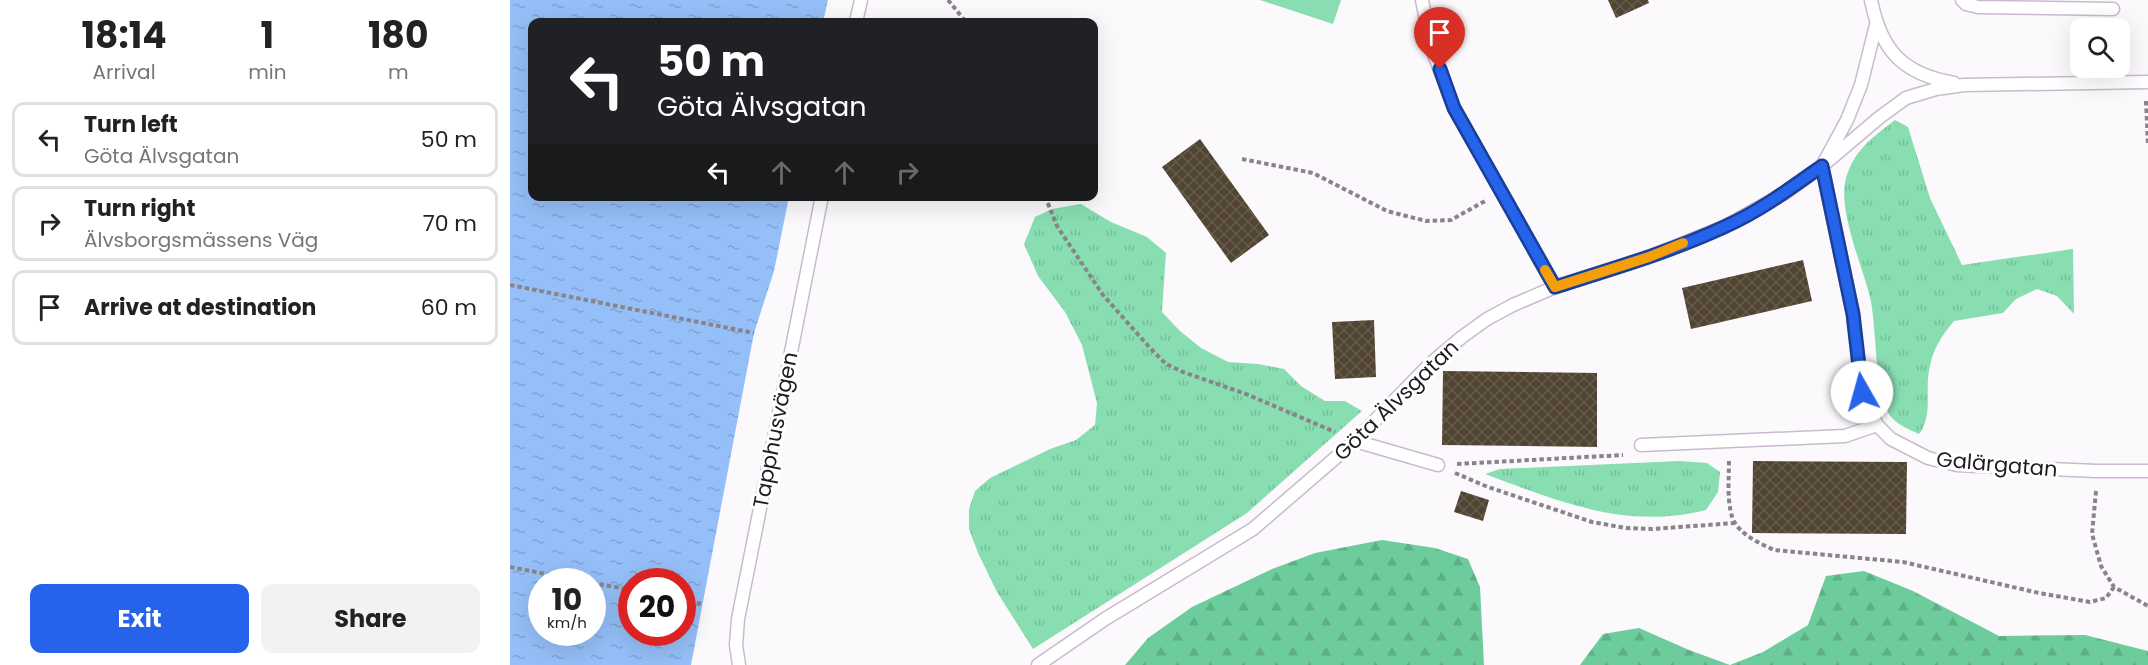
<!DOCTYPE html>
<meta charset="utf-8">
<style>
:root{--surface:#fff;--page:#f2f2f2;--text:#222;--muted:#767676;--line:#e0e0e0;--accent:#2563eb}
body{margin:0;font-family:Poppins,sans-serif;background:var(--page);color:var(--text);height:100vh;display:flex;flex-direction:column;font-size:22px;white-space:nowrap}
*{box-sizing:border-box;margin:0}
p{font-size:20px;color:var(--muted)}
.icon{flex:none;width:33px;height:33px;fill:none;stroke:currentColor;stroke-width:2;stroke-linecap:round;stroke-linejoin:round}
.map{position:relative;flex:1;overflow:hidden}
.details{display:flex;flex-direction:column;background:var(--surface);width:510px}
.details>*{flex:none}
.guide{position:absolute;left:18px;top:18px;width:570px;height:183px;border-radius:12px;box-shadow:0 6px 24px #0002;background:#202124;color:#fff;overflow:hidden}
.fabs{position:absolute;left:1560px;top:18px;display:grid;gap:12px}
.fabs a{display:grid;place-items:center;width:60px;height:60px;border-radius:12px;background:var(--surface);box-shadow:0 6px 24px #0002;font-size:30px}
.speed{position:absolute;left:18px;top:568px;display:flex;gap:12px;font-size:30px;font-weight:700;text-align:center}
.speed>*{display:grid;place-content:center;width:78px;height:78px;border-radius:50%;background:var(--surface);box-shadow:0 6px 24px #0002;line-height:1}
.speed small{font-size:15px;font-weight:400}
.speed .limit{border:9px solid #d22;background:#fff;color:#111}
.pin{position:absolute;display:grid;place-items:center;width:51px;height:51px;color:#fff;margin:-62px -26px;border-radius:50% 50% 50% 0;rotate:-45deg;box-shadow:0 0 6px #0007}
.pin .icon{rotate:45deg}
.me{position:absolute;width:66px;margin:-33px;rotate:353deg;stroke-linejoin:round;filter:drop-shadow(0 0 4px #0008)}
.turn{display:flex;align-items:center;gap:21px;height:126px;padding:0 30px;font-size:27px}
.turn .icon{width:78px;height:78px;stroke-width:2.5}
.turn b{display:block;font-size:42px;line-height:51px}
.lanes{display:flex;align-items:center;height:57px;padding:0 30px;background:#0003;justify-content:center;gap:30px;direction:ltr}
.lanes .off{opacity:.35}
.eta{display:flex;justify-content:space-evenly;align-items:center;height:102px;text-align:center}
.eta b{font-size:36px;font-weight:700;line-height:42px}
.cta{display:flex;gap:12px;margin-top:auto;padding:12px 30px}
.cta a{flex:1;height:69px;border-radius:12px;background:var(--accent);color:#fff;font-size:24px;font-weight:700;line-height:69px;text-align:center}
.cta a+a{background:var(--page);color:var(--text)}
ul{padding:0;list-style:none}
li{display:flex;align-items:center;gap:18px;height:75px;margin:0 12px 9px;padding:0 18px;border:3px solid var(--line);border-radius:12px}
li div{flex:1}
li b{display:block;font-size:22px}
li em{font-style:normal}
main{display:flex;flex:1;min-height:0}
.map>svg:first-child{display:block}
.grass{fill:url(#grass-tufts)}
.forest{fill:url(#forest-firs)}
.pitch{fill:#88deb1}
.water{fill:url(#water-ripples);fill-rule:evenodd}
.building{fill:url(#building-cross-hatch)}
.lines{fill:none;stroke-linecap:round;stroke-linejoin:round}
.lane-casing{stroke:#c9bace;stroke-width:15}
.path{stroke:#88848a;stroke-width:4;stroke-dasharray:4.5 3;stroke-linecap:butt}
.lane{stroke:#fff;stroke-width:12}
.route-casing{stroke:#184099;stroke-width:15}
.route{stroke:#2563eb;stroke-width:10}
.slow{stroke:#f59e0b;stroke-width:10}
.labels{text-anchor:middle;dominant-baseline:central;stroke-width:6;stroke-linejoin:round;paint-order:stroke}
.street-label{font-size:21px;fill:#201b22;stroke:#fff}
</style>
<main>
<section class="details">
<div class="eta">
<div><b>18:14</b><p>Arrival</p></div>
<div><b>1</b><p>min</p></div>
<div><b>180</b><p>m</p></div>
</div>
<ul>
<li><svg class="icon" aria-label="left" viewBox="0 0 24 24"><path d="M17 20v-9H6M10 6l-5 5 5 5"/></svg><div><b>Turn left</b><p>Göta Älvsgatan</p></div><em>50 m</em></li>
<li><svg class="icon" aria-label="right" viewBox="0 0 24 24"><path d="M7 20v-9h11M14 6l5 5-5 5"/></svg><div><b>Turn right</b><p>Älvsborgsmässens Väg</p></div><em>70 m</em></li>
<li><svg class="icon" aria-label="arrive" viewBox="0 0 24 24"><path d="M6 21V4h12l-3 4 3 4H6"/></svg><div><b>Arrive at destination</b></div><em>60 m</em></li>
</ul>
<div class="cta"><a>Exit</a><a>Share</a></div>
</section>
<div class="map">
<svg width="1638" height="665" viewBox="0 0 1638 665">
<defs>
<pattern id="grass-tufts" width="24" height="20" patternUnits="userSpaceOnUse" patternTransform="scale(1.5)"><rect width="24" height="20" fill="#88deb1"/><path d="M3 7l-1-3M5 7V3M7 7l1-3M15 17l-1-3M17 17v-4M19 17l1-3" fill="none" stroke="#75be98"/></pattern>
<pattern id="forest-firs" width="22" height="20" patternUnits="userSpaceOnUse" patternTransform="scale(1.5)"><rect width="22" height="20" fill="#6dcc9c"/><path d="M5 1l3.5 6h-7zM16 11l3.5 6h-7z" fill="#5eaf86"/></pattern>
<pattern id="water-ripples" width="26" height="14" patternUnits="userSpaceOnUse" patternTransform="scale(1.5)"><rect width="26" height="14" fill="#95bff8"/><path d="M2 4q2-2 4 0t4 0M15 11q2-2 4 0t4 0" fill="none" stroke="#80a4d4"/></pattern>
<pattern id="building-cross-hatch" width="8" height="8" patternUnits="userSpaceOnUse" patternTransform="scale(1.5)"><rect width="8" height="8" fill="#514432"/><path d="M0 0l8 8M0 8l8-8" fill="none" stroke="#665c4e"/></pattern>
</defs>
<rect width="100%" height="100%" fill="#fcf9fd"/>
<path class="grass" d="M1385 120 1398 127 1420 198 1452 265 1563 249 1564 314 1547 296 1527 289 1506 299 1493 313 1444 321C1431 336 1422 351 1419 371 1415 391 1423 417 1409 434 1398 429 1382 423 1377 410 1364 377 1367 337 1361 302 1354 268 1327 212 1336 178 1344 150 1364 136 1385 120Z
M571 204 601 222 637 237 656 253 652 312 670 331 691 348 718 362 748 364 774 369 791 386 815 401H835L852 411 737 513 523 649 487 592 468 553 459 529V509L465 491 480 478 540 449 566 440 585 425 587 403 572 345 555 312 528 276 514 244 525 217 542 209Z
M1169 461 1197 463 1210 472 1208 492 1196 510C1116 530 1050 502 975 474L990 469Z"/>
<path class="forest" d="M872 540 925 548 958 559 970 587 974 665H615L638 638 682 607 762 569 805 553Z
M1354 571 1403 591 1489 636 1575 635 1638 651V665H1070L1093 634 1129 628 1179 650 1220 665 1253 652 1298 625 1316 576Z"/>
<path class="pitch" d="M750 0H831L823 24Z"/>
<path class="water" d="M0 0H318L313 22H22V196L279 197 264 271 244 333 181 665H0ZM32 582H82V633H32ZM122 582H172V633H122Z"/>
<path class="building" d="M1098 0H1138L1139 3 1106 18Z
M690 139 759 235 721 263 652 167Z
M1293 260 1302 301 1181 329 1172 288Z
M864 320 866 377 825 379 822 322Z
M933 371 1087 373V447L932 445Z
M1243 461 1397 462 1396 534 1242 533Z
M951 491 979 500 973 521 944 512Z"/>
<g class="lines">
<g class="lane-casing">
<path id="lane" d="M912 0 922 49 944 108 1045 287
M1361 0C1371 51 1393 74 1444 83
M1452 0 1456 4 1468 7 1603 9
M346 22 351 0
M1366 25 1351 85 1337 120 1312 166 1343 314 1352 392 1367 425 1381 439 1418 458 1447 465 1587 471H1638
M845 441 928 465
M1131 445 1335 436 1367 425
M229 665 226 645 228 619 312 196
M528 665 595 619 743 529 845 441 920 364 952 337 977 319 1003 305 1045 287 1139 257 1214 227 1275 193 1312 166 1370 117 1396 98 1426 89 1454 85 1638 82"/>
</g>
<path class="path" d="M438 0 456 22
M1636 101 1638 146
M732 159 803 173 877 211 916 221 941 220 975 201
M535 196 547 226 593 295 641 349 656 364 673 372 736 394 825 432
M0 285 244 333
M1219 461C1219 478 1216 508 1225 523 1233 536 1251 544 1264 550L1393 562 1529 593 1580 602 1596 598 1604 587
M947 464 1113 455
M945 473 978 487 1082 522 1116 528 1142 529 1225 523
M1586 491 1582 534 1591 566 1604 587 1638 606
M0 567 78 582
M82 583 122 590
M172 600 192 604"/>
<use href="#lane" class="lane"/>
</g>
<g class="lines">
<g class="route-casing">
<path id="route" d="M930 69 944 108 1045 287C1102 269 1160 252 1214 227 1250 211 1281 188 1312 166L1343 314 1352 392"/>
</g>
<use href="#route" class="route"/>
<path class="slow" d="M1035 270 1045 287 1139 257 1173 243"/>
</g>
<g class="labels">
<g class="street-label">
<text transform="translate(886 400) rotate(-44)">Göta Älvsgatan</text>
<text transform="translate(265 430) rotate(-79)">Tapphusvägen</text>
<text transform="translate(1487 464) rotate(5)">Galärgatan</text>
</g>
</g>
</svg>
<div class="fabs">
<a><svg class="icon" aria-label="search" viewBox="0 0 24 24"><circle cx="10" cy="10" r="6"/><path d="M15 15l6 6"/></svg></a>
</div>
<div class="speed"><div>10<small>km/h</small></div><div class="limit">20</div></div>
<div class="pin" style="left:930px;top:69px;background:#d93025"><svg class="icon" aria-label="arrive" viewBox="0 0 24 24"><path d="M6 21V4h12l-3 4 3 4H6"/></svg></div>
<svg class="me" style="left:1352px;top:392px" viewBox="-20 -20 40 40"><circle r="19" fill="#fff"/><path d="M0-13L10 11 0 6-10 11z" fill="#2563eb"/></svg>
<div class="guide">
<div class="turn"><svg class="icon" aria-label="left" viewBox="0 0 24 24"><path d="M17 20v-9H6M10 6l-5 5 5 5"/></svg><div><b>50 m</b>Göta Älvsgatan</div></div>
<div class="lanes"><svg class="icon" aria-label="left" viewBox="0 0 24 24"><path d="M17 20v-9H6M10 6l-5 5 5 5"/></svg><svg class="icon off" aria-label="ahead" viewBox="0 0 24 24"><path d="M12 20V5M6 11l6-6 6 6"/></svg><svg class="icon off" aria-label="ahead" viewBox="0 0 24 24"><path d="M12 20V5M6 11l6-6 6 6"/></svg><svg class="icon off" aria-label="right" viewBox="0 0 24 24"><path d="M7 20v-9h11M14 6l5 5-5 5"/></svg></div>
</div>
</div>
</main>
